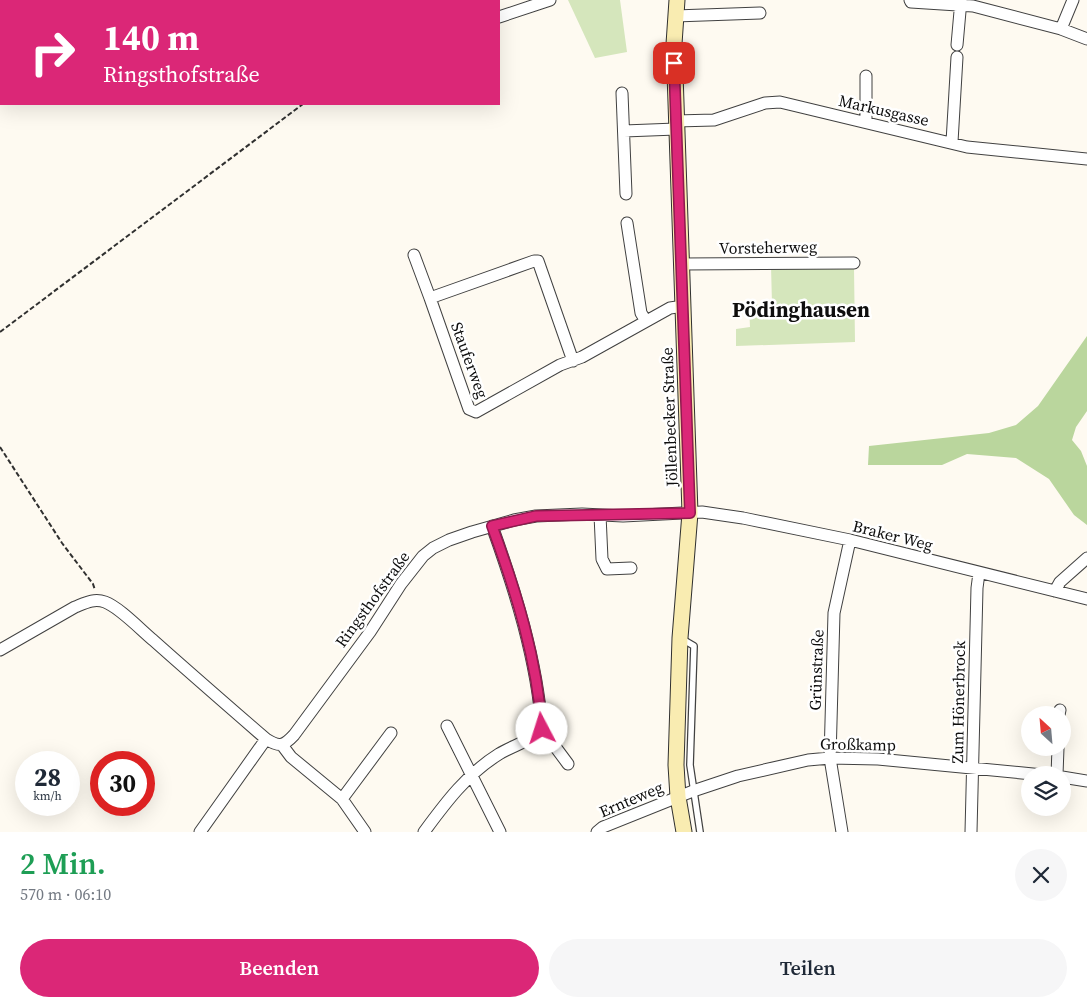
<!DOCTYPE html>
<html lang="de">
<meta charset="utf-8">
<style>
:root{--surface:#fff;--page:#f6f6f7;--text:#1f2937;--muted:#747a83;--accent:#db2777}
body{margin:0;font-family:"Source Serif 4",serif;background:var(--page);color:var(--text);height:100vh;display:flex;flex-direction:column;font-size:19px;white-space:nowrap}
*{box-sizing:border-box;margin:0}
p{font-size:16px;color:var(--muted)}
.icon{flex:none;width:28px;height:28px;fill:none;stroke:currentColor;stroke-width:2;stroke-linecap:round;stroke-linejoin:round}
.map{position:relative;height:832px;overflow:hidden}
.panel{display:flex;flex-direction:column;background:var(--surface);flex:1}
.panel>*{flex:none}
.hud{position:absolute;left:0px;top:0px;width:500px;height:105px;box-shadow:0 5px 20px #0002;background:#db2777;color:#fff;overflow:hidden}
.needle{width:32px;rotate:334deg}
.controls{position:absolute;left:1021px;top:706px;display:grid;gap:10px}
.controls a{display:grid;place-items:center;width:50px;height:50px;border-radius:50%;background:var(--surface);box-shadow:0 5px 20px #0002;font-size:25px}
.speed{position:absolute;left:15px;top:751px;display:flex;gap:10px;font-size:25px;font-weight:700;text-align:center}
.speed>*{display:grid;place-content:center;width:65px;height:65px;border-radius:50%;background:var(--surface);box-shadow:0 5px 20px #0002;line-height:1}
.speed small{font-size:12px;font-weight:400}
.speed .limit{border:8px solid #d22;background:#fff;color:#111}
.pin{position:absolute;display:grid;place-items:center;width:42px;height:42px;color:#fff;margin:-21px;border-radius:10px;box-shadow:0 2px 8px #0006}
.me{position:absolute;width:55px;margin:-28px;rotate:355deg;stroke-linejoin:round;filter:drop-shadow(0 0 4px #0008)}
.turn{display:flex;align-items:center;gap:18px;height:105px;padding:0 20px;font-size:22px}
.turn .icon{width:65px;height:65px;stroke-width:2.5}
.turn b{display:block;font-size:35px;line-height:42px}
.round{display:grid;place-items:center;flex:none;width:52px;height:52px;border-radius:26px;background:var(--page)}
.headline{display:flex;align-items:center;justify-content:space-between;height:85px;padding:0 20px}
h1{font-size:30px;font-weight:600;line-height:38px;color:#1e9e55}
.cta{display:flex;gap:10px;margin-top:auto;padding:10px 20px}
.cta a{flex:1;height:58px;border-radius:30px;background:var(--accent);color:#fff;font-size:20px;font-weight:600;line-height:58px;text-align:center}
.cta a+a{background:var(--page);color:var(--text)}
.map>svg:first-child{display:block}
.green{fill:#d5e6bc}
.forest{fill:#bad69d}
.lines{fill:none;stroke-linecap:round;stroke-linejoin:round}
.service-casing{stroke:#414141;stroke-width:8}
.minor-casing{stroke:#414141;stroke-width:13}
.secondary-casing{stroke:#303030;stroke-width:17}
.path{stroke:#303030;stroke-width:2;stroke-dasharray:5 2.5;stroke-linecap:butt}
.service{stroke:#fff;stroke-width:5.5}
.minor{stroke:#fff;stroke-width:11}
.secondary{stroke:#f9ecb1;stroke-width:15}
.route-casing{stroke:#8e194d;stroke-width:12}
.route{stroke:#db2777;stroke-width:9}
.labels{text-anchor:middle;dominant-baseline:central;stroke-width:5;stroke-linejoin:round;paint-order:stroke}
.street-label{font-size:16px;fill:#0e0e0e;stroke:#fff}
.district-label{font-size:21px;font-weight:bold;fill:#0e0e0e;stroke:#fff}
</style>
<div class="map">
<svg width="1087" height="832" viewBox="0 0 1087 832">
<rect width="100%" height="100%" fill="#fefaf1"/>
<path class="green" d="M568 0H620L627 52 595 58Z
M771 266 854 268 855 342 736 346V329L750 327 749 305 772 304Z"/>
<path class="forest" d="M1087 336V411L1076 427 1072 440 1081 451 1087 466V525L1074 515 1049 479 1016 458 967 454 942 465H868L869 446 989 433 1016 425 1038 406Z"/>
<g class="lines">
<g class="service-casing">
<path id="service" d="M682 639 694 646 690 765 700 832"/>
</g>
<g class="minor-casing">
<path id="minor" d="M343 0V1
M910 0 911 2 973 6 1061 29 1087 39
M675 16 760 13
M499 17 550 0
M1061 29 1073 0
M957 45 961 0
M622 93 626 194
M676 121 714 120 765 103 780 102 967 147 1087 159
M866 122V76
M624 131 676 129
M952 142 957 57
M627 223 641 313 646 321
M414 255 430 298
M682 264 854 263
M573 361 538 261H534L430 298 469 409 476 412 560 365 582 357 670 308 684 306
M600 515 602 559 607 569 631 568
M1055 591 1060 582 1087 558
M0 650 75 607C85 603 94 598 105 602 119 607 141 630 153 640 190 673 228 706 266 739 279 747 283 747 294 735L370 632 401 584 423 556 433 548 449 540 472 532 514 520 536 516 582 514 623 516 702 512 743 518 850 540 1087 599
M1059 715 1060 710
M447 726 500 832
M542 729 568 764
M282 745 291 757 342 799 365 832
M1057 775 1058 748
M1062 777 1087 781
M342 799 391 733
M200 832 266 739
M424 832C446 802 467 774 499 754 514 745 531 741 542 729 537 660 515 590 492 526
M597 832 603 827 693 791 738 776 808 760 830 758 878 759 1043 775
M842 832 830 758 834 613 850 540
M971 832 977 588 979 573"/>
</g>
<g class="secondary-casing">
<path id="secondary" d="M677 0 674 44 690 513 680 638 676 765 678 797 684 832"/>
</g>
<path class="path" d="M0 332 303 104
M0 447 62 543 93 584 95 590"/>
<use href="#service" class="service"/>
<use href="#minor" class="minor"/>
<use href="#secondary" class="secondary"/>
</g>
<g class="lines">
<g class="route-casing">
<path id="route" d="M542 729C537 659 516 591 492 526L536 516 690 513 674 63"/>
</g>
<use href="#route" class="route"/>
</g>
<g class="labels">
<g class="street-label">
<text transform="translate(884 110) rotate(13)">Markusgasse</text>
<text transform="translate(768 247) rotate(-1)">Vorsteherweg</text>
<text transform="translate(470 360) rotate(70)">Stauferweg</text>
<text transform="translate(669 417) rotate(-92)">Jöllenbecker Straße</text>
<text transform="translate(893 535) rotate(14)">Braker Weg</text>
<text transform="translate(372 599) rotate(-54)">Ringsthofstraße</text>
<text transform="translate(816 670) rotate(-88)">Grünstraße</text>
<text transform="translate(958 702) rotate(-89)">Zum Hönerbrock</text>
<text transform="translate(858 744) rotate(1)">Großkamp</text>
<text transform="translate(631 799) rotate(-23)">Ernteweg</text>
</g>
<g class="district-label">
<text x="801" y="309">Pödinghausen</text>
</g>
</g>
</svg>
<div class="controls">
<a><svg class="needle" viewBox="-14 -14 28 28"><path d="M0-13l5 13h-10z" fill="#e53935"/><path d="M0 13l5-13h-10z" fill="#747a83"/></svg></a>
<a><svg class="icon" aria-label="layers" viewBox="0 0 24 24"><path d="M12 4l9 5-9 5-9-5zM3 14l9 5 9-5"/></svg></a>
</div>
<div class="speed"><div>28<small>km/h</small></div><div class="limit">30</div></div>
<div class="pin" style="left:674px;top:63px;background:#d93025"><svg class="icon" aria-label="arrive" viewBox="0 0 24 24"><path d="M6 21V4h12l-3 4 3 4H6"/></svg></div>
<svg class="me" style="left:542px;top:729px" viewBox="-20 -20 40 40"><circle r="19" fill="#fff"/><path d="M0-13L10 11 0 6-10 11z" fill="#db2777"/></svg>
<div class="hud">
<div class="turn"><svg class="icon" aria-label="right" viewBox="0 0 24 24"><path d="M7 20v-9h11M14 6l5 5-5 5"/></svg><div><b>140 m</b>Ringsthofstraße</div></div>
</div>
</div>
<section class="panel">
<div class="headline"><div><h1>2 Min.</h1><p>570 m · 06:10</p></div><a class="round"><svg class="icon" aria-label="close" viewBox="0 0 24 24"><path d="M6 6l12 12M18 6L6 18"/></svg></a></div>
<div class="cta"><a>Beenden</a><a>Teilen</a></div>
</section>
